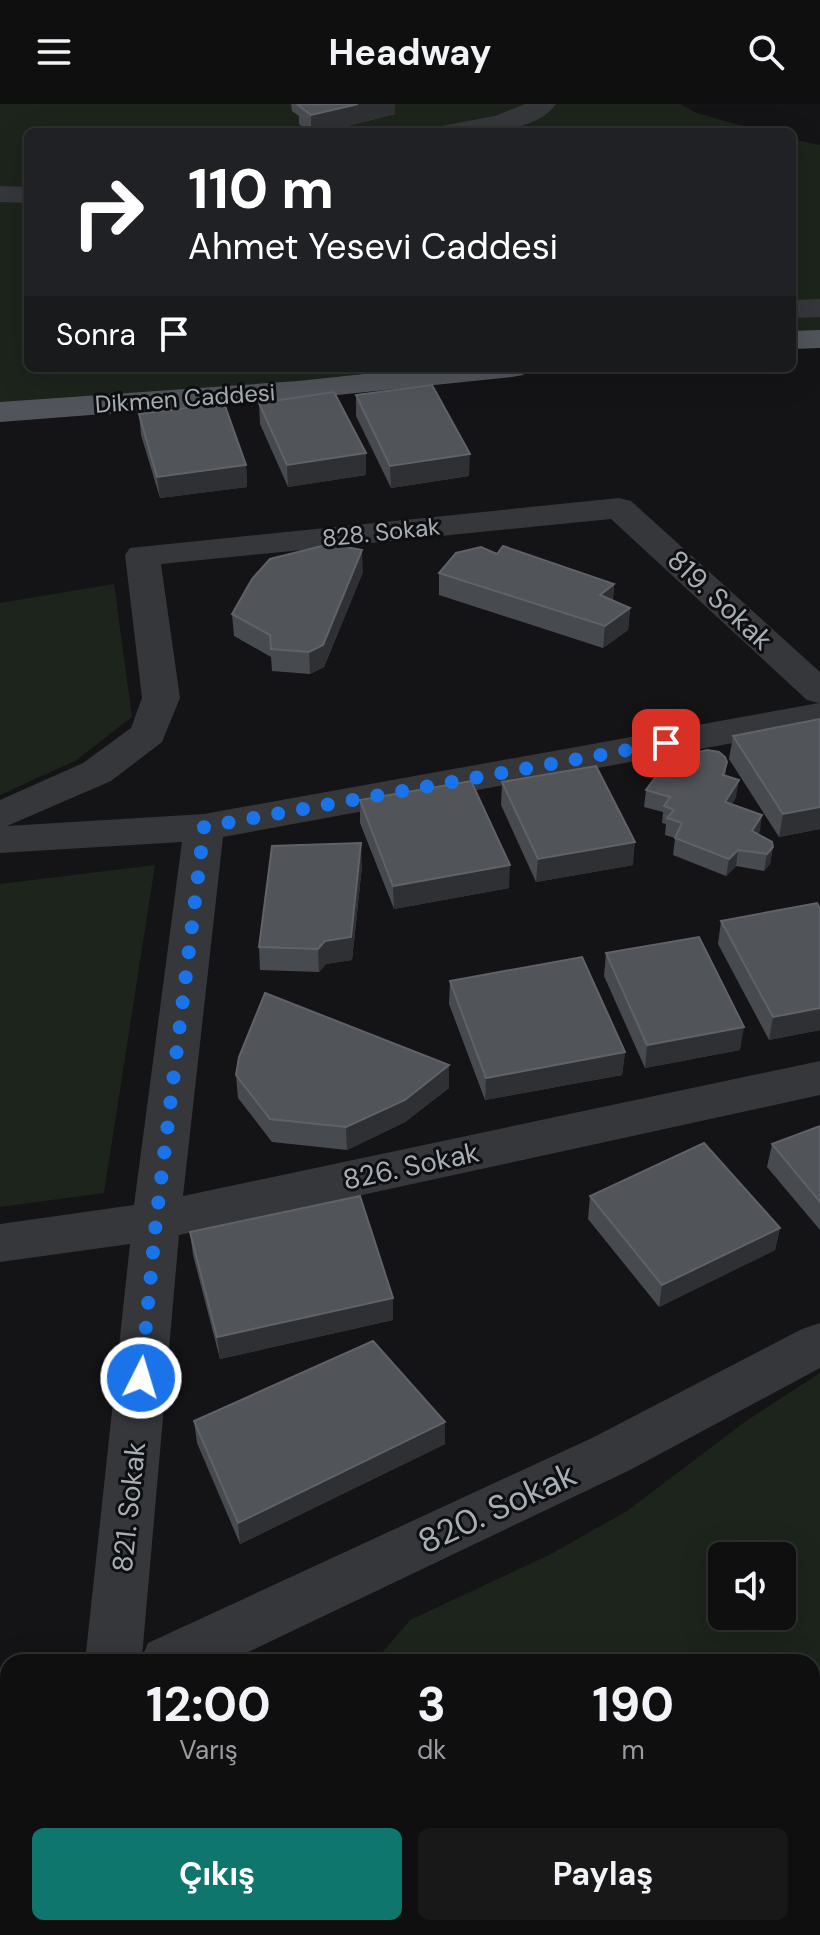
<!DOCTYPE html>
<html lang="tr">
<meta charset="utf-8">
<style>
:root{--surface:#0f0f10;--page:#181819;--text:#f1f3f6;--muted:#9b9c9f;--line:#2f2f30;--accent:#0f766e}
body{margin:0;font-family:"DM Sans",sans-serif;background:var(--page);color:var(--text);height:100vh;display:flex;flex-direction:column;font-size:30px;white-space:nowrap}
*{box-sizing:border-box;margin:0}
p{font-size:26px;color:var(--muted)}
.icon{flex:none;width:44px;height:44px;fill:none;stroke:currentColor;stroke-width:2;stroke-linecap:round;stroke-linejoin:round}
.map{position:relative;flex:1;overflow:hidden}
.details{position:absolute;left:0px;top:1550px;width:820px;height:282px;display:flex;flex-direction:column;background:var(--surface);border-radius:24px 24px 0 0;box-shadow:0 8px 32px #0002,0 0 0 2px var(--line)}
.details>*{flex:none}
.top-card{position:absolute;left:24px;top:24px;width:772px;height:244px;border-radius:12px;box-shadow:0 8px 32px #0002,0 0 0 2px var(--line);background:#202124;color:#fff;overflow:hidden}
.buttons{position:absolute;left:708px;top:1438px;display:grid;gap:16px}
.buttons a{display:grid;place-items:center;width:88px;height:88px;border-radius:12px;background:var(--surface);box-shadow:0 8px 32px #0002,0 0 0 2px var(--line);font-size:40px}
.pin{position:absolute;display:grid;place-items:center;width:68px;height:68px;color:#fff;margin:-34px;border-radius:16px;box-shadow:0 4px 12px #0006}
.me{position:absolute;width:88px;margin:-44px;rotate:5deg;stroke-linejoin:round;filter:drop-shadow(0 0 6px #0008)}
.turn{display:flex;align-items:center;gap:28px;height:168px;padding:0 32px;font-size:36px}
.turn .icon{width:104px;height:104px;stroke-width:2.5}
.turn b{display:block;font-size:56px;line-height:68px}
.then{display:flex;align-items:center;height:76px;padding:0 32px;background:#0003;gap:16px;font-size:30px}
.eta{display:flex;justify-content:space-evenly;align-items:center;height:136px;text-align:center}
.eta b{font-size:48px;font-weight:700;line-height:56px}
.cta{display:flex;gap:16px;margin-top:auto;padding:16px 32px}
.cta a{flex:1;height:92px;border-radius:12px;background:var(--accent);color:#fff;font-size:32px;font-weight:700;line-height:92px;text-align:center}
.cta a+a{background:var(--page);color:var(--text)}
header{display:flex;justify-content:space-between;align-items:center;height:104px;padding:0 32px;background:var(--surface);font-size:36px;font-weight:700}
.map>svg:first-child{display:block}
.green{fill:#1c241c;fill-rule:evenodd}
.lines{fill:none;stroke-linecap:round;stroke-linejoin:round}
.minor{fill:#35373b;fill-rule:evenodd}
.major{fill:#51545a;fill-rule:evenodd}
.wall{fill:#474a4e}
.shaded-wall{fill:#2e3033}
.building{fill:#515459;stroke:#5f6268;stroke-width:2}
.route{stroke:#1a73e8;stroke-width:14;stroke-dasharray:0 25.2}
.labels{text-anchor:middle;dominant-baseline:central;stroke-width:6;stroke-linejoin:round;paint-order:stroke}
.far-street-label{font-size:24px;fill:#a6aeb6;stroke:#0f0f11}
.street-label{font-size:28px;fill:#a6aeb6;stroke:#0f0f11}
.near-street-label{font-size:34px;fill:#a6aeb6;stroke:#0f0f11}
</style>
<header><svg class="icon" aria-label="menu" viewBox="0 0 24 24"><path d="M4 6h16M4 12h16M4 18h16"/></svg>Headway<svg class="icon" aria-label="search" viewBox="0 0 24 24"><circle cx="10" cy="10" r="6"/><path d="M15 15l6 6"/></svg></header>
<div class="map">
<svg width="820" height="1831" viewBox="0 0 820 1831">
<rect width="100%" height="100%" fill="#141416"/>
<path class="green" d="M0 0H680L697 9 764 28H28V264H512L0 308Z
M792 35 820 41V235L792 236Z
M114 480 132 613 75 657 0 691V499Z
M155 761 104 1089 0 1103V780Z
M820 1269V1649L812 1651V1558H363L382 1549 410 1516 551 1450 627 1407 746 1317ZM722 1452H782V1512H722Z
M8 1649V1824H279L242 1831H7L0 1828V1653Z"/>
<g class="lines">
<path class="minor" d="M525 0H556C534 32 471 28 437 28L441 22 495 12Z
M0 82 28 83V99L0 98Z
M820 195V213L792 214V196Z
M619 394 631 397 820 568V623L223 733 183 1092 820 957V991L179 1131 142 1553 148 1539 592 1334 802 1225 820 1219V1264L630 1366 227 1558H85L130 1140 0 1158V1120L134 1101 182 738 0 749V696L83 659 131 624 142 594 125 451 130 444ZM611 415 807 596 819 599 204 710 7 722 111 677 162 638 180 594 161 460Z
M8 1600V1656L0 1659V1603Z"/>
<path class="major" d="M820 226V244L792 245V227Z
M421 264H528L523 271 512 273 298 295 0 318V298L298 277Z"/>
</g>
<path class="wall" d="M291 0H395V10L323 28H308L299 20V12L292 7Z
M356 291 469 372 391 384 356 312Z
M259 299 366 371 288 383 260 320Z
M139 310 246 361 247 383 160 394 141 331Z
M497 450 614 480 613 496 630 504 628 526 603 544 439 491V469Z
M363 468 324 563 310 570 272 567 271 553 234 532 232 510Z
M820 615V725L779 733 729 655 733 632Z
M690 658H727L725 672 736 693 732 700 760 727 758 730 773 743 770 760 764 767 736 762 726 772 673 751 675 734 665 731 666 720 662 719 663 708 644 703 646 686Z
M502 678 633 761 536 778 501 701Z
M360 696 509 784 394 805 360 719Z
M362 762 352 856 326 860 319 868 260 866 259 843Z
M820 805V926L769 936 718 840 721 817Z
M606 849 740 946 645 964 604 872Z
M450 877 625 948 622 971 485 996 449 900Z
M236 971 449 984 405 1018 347 1046 272 1038 238 994Z
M820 1022V1126L767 1063 772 1040Z
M590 1092 780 1124 775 1146 659 1203 588 1115Z
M190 1128 393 1194V1216L220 1255 193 1151Z
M194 1317 445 1340 240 1440 197 1339Z"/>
<path class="shaded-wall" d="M358 0H395V10L323 28H311V11Z
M366 349V371L288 383 287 361Z
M470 350 469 372 391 384 390 362Z
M246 361 247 383 160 394 157 373Z
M362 446 363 468 324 563 310 570 309 548Z
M614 480 612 502 600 491Z
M630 504 628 526 603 544 605 522Z
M739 676 736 693 723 714 725 698Z
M820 703V725L779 733 783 710Z
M762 711 760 727 749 744 752 727Z
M635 738 633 761 536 778 538 755Z
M361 739 362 762 352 856 326 860 319 868 318 845Z
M773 743 770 760 764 767 767 750Z
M738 746 736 762 726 772 729 755Z
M510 761 509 784 394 805 393 782Z
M820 904V926L769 936 773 913Z
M744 923 740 946 645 964 647 941Z
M625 948 622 971 485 996 486 974Z
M449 961V984L405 1018 347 1046 346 1023Z
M780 1124 775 1146 659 1203 662 1181Z
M393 1194V1216L220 1255 217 1233Z
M445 1318V1340L240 1440 238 1419Z"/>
<path class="building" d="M302 0H358L311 11 298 1Z
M642 23 724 26 723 23H736L737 28H643Z
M432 281 470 350 390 362 356 291Z
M334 288 366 349 287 361 259 299Z
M224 299 246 361 157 373 139 310Z
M330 440 362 446 323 541 309 548 271 545 270 531 232 510 252 475 270 455Z
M503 442 614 480 600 491 630 504 605 522 439 469 456 449 481 443 497 450Z
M820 615V703L783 710 733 632Z
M707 646 719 648 725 653 727 658 723 671 739 676 725 698 762 711 752 727 772 738 773 743 767 750 738 746 729 755 675 734 682 719 667 714 674 706 664 702 670 693 646 686 671 652 690 658 699 648Z
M596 662 635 738 538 755 502 678Z
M471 677 510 761 393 782 360 696Z
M361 739 351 833 325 837 318 845 259 843 272 742Z
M817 799 820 805V904L773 913 721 817Z
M699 833 744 923 647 941 606 849Z
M582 853 625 948 486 974 450 877Z
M265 889 449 961 405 996 346 1023 270 1015 236 971 239 953Z
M820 1022V1098L772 1040Z
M704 1039 780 1124 662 1181 590 1092Z
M360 1092 393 1194 217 1233 190 1128Z
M373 1237 445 1318 238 1419 194 1317Z"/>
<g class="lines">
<path class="route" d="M141 1274 156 1117 204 723 666 639"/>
</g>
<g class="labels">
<g class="far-street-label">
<text transform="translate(185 294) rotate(-4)">Dikmen Caddesi</text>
<text transform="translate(381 428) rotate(-6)">828. Sokak</text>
</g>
<g class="street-label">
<text transform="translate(720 496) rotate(43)">819. Sokak</text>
<text transform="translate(411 1062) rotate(-12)">826. Sokak</text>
<text transform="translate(129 1403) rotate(-84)">821. Sokak</text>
</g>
<g class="near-street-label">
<text transform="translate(497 1404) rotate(-25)">820. Sokak</text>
</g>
</g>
</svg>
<div class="buttons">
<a><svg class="icon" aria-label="sound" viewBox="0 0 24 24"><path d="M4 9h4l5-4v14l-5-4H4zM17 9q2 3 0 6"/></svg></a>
</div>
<div class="pin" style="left:666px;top:639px;background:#d93025"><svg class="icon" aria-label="arrive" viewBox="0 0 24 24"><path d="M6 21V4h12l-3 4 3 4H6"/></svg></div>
<svg class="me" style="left:141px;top:1274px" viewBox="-20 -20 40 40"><circle r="17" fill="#1a73e8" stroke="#fff" stroke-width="3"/><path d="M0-11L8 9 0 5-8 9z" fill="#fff"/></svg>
<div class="top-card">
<div class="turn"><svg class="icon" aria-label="right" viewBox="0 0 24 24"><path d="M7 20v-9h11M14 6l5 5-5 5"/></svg><div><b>110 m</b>Ahmet Yesevi Caddesi</div></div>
<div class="then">Sonra<svg class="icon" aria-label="arrive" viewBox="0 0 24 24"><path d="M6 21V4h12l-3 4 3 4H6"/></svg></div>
</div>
<section class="details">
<div class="eta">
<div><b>12:00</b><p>Varış</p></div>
<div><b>3</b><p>dk</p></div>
<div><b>190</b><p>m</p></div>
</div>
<div class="cta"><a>Çıkış</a><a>Paylaş</a></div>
</section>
</div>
